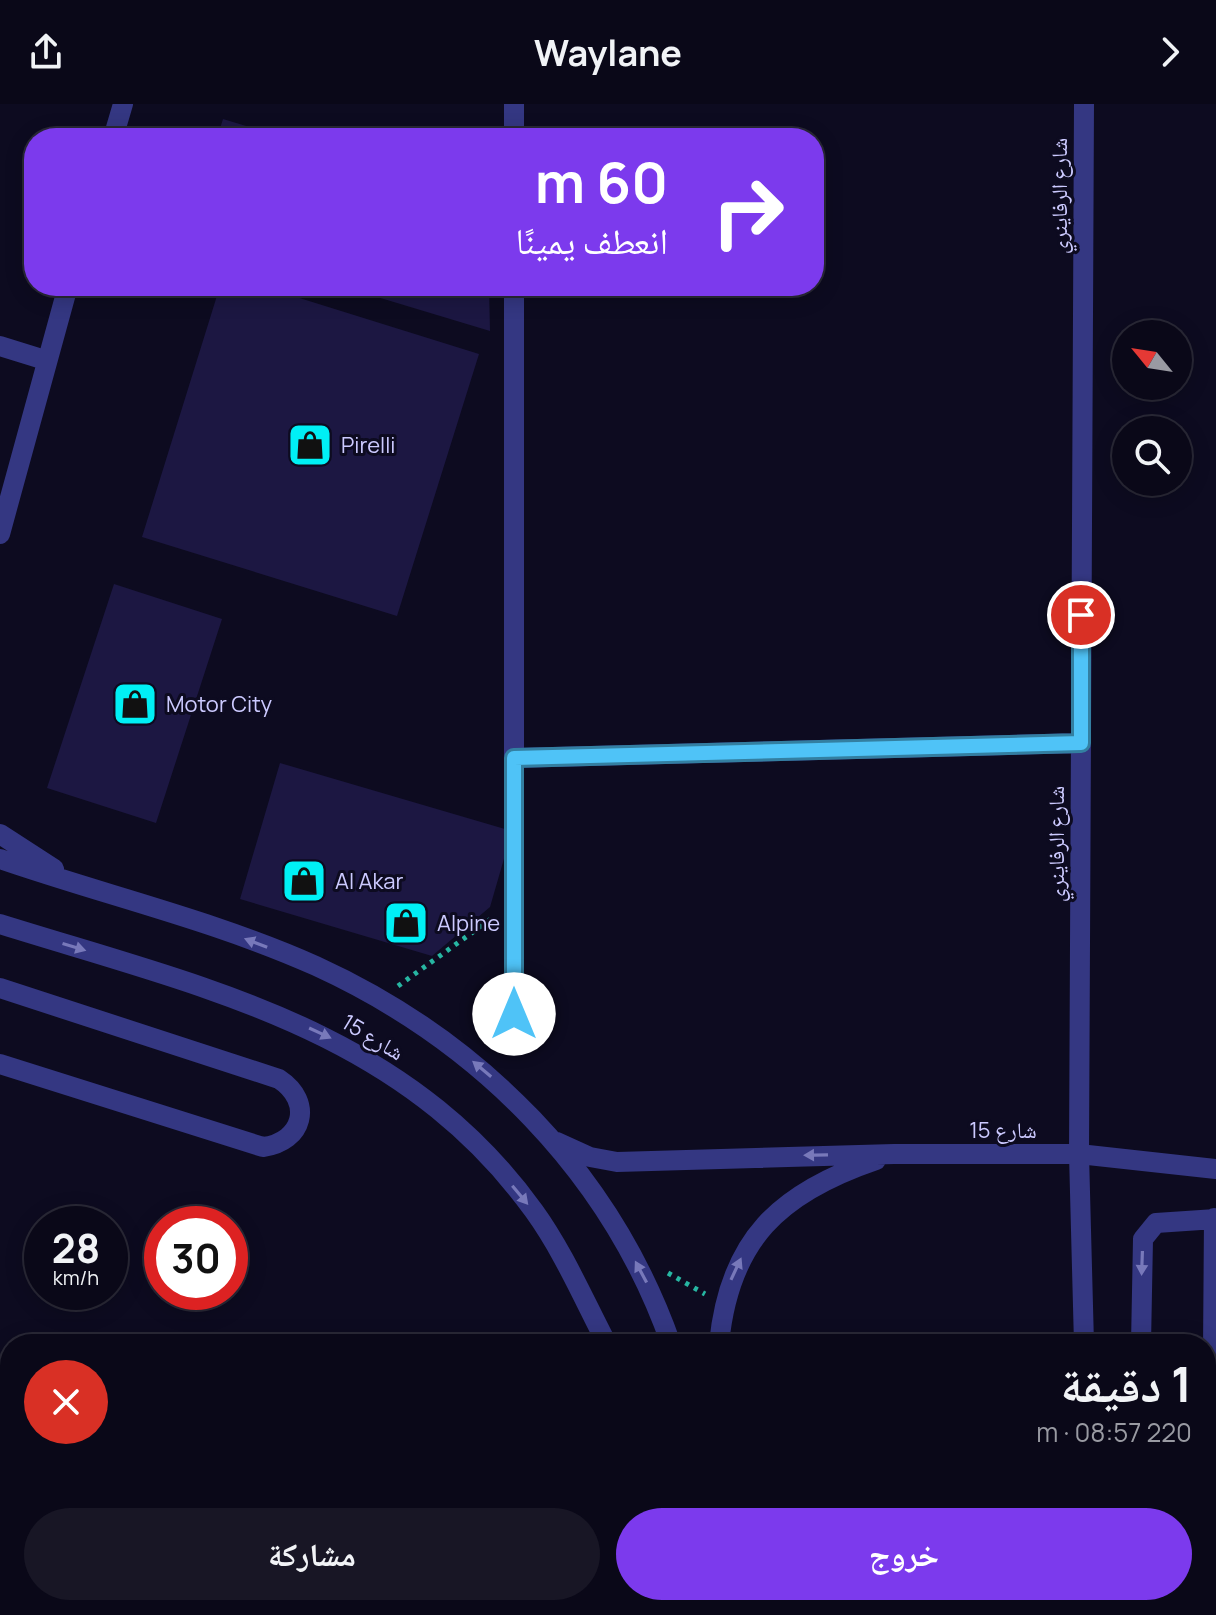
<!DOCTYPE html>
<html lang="ar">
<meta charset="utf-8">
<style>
:root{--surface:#0a0818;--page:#181625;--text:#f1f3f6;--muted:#999aa2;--line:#2a2937;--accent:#7c3aed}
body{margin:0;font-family:Manrope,"Noto Naskh Arabic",sans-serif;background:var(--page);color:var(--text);direction:rtl;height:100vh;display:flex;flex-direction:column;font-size:30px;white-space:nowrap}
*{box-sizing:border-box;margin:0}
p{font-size:26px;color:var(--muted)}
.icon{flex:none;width:44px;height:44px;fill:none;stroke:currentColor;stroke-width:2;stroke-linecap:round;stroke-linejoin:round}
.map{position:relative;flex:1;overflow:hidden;direction:ltr}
.panel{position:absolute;left:0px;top:1230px;width:1216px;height:282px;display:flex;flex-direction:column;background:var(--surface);border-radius:32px 32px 0 0;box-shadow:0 4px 20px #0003,0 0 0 2px var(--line);direction:rtl}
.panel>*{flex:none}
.top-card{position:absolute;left:24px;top:24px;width:800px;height:168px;border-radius:32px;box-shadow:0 4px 20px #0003,0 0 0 2px var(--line);direction:rtl;background:#7c3aed;color:#fff;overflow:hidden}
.needle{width:52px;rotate:300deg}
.buttons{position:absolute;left:1112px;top:216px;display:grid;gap:16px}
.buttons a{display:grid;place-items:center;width:80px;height:80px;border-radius:50%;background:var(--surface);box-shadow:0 4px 20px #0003,0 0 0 2px var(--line);font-size:40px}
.speed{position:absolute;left:24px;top:1102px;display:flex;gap:16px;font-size:40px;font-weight:700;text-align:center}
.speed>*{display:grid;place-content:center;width:104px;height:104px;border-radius:50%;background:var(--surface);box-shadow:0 4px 20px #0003,0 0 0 2px var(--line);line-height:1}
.speed small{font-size:20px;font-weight:400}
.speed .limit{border:12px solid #d22;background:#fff;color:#111}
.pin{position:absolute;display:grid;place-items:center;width:68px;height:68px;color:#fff;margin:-34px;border:4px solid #fff;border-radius:50%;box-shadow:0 2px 8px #0007}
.me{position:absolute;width:88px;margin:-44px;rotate:0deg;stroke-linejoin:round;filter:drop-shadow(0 0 6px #0008)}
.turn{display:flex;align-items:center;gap:28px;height:168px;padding:0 24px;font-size:36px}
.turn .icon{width:104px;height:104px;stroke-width:2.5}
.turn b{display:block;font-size:56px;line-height:68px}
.round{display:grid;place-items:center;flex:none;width:84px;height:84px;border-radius:42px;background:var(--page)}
.summary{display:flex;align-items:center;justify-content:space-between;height:136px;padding:0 24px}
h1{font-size:48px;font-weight:700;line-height:60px}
.primary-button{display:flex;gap:16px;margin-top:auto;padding:16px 24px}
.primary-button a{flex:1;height:92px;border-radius:48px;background:var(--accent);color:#fff;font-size:32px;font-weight:700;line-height:92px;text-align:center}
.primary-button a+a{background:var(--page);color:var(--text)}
header{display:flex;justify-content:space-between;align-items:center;height:104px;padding:0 24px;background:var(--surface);font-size:36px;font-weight:700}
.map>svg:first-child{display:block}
.building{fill:#1c1742}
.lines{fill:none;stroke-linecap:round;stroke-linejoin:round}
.path{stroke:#27b6a2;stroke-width:5;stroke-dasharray:4 6;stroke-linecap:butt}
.minor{stroke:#343782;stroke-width:20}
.oneway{fill:#7879ba}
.route-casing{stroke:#337fa1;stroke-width:20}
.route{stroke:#4fc3f7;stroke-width:14}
.labels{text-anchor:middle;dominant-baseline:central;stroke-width:6;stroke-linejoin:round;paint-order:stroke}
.street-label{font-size:22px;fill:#cccaff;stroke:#0d0b20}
.poi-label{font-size:22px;fill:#cccaff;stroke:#0d0b20;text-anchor:start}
</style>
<header><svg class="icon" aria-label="forward" viewBox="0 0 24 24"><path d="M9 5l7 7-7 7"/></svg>Waylane<svg class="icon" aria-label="share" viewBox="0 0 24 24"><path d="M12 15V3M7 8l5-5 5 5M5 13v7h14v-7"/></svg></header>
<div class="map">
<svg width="1216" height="1511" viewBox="0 0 1216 1511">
<rect width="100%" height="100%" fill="#0d0b20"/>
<path class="building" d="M223 15 282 33V34H217Z
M220 182H261L479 250 397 512 142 433Z
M345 182H489L490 227 344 183Z
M114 480 222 515 156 719 47 684Z
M280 659 512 727 490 803 432 852 240 795Z
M321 1502H344L368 1511H317Z"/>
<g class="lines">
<path class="path" d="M398 882 491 815
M668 1169 705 1190"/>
<path class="minor" d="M514 0V34
M1084 0 1079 1050 1084 1240
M113 34 123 0
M514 182V910
M0 242 45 256
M0 430 68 182
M514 654 1081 639
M0 730 54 765
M0 755C104 791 216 817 316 862 480 937 611 1069 671 1240
M0 820C201 883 402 924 534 1107 563 1147 584 1196 607 1240
M0 884 279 975C314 998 303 1038 263 1043L0 960
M557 1038 590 1053 617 1058 894 1050H1079L1216 1065
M719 1240C729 1136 779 1089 876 1056
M1141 1240 1143 1135 1156 1119 1216 1115
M0 1346 10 1349
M415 1502 427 1511
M653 1502 654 1511
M715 1502 716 1511
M1083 1511 1084 1502
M1138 1511V1502
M1211 1511 1214 1114"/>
</g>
<defs><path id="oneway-solid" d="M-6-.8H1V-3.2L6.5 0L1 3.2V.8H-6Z" transform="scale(2)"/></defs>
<g class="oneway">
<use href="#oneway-solid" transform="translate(256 839) rotate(-159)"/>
<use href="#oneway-solid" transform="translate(74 843) rotate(17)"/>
<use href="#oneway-solid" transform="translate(320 929) rotate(25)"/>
<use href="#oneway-solid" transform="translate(482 965) rotate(-140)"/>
<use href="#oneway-solid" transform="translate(816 1051) rotate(179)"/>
<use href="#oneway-solid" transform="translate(520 1091) rotate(50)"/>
<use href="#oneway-solid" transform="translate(1142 1159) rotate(92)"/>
<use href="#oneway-solid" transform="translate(736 1165) rotate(-65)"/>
<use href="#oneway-solid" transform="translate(641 1168) rotate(-118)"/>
</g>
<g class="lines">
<g class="route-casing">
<path id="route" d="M514 910V654L1081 639V511"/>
</g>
<use href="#route" class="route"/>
</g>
<defs>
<g id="shop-square" transform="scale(2.3)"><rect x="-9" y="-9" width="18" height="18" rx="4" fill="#00f0f5" stroke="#0d0b20"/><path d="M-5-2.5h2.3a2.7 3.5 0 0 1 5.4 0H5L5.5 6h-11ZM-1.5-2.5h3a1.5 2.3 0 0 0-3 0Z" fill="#111"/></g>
</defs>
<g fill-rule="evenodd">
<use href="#shop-square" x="310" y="341"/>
<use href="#shop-square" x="135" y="600"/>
<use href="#shop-square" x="304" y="777"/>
<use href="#shop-square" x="406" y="819"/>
</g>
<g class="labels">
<g class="street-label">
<text transform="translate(1059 92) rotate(-90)">شارع الرفاينري</text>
<text transform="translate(1056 740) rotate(-90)">شارع الرفاينري</text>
<text transform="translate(373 933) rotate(31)">شارع 15</text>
<text x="1003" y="1026">شارع 15</text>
</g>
<g class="poi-label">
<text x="341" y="341">Pirelli</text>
<text x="166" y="600">Motor City</text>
<text x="335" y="777">Al Akar</text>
<text x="437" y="819">Alpine</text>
</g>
</g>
</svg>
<div class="buttons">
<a><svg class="needle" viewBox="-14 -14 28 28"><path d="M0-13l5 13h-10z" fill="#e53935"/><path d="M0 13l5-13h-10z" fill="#999aa2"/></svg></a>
<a><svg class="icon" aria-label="search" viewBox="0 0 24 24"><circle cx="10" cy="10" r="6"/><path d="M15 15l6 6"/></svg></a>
</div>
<div class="speed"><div>28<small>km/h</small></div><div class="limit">30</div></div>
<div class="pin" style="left:1081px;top:511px;background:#d93025"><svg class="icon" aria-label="arrive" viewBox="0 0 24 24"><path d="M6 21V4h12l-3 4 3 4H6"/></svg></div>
<svg class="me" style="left:514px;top:910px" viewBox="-20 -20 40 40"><circle r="19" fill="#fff"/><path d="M0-13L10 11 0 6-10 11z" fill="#4fc3f7"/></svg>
<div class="top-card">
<div class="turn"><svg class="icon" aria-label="right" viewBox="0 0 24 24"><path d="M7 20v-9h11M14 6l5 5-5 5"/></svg><div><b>60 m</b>انعطف يمينًا</div></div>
</div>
<section class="panel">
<div class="summary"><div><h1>1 دقيقة</h1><p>220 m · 08:57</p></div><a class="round" style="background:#d93025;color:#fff"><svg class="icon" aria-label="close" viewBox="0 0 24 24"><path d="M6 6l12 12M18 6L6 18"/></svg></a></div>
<div class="primary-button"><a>خروج</a><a>مشاركة</a></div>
</section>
</div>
